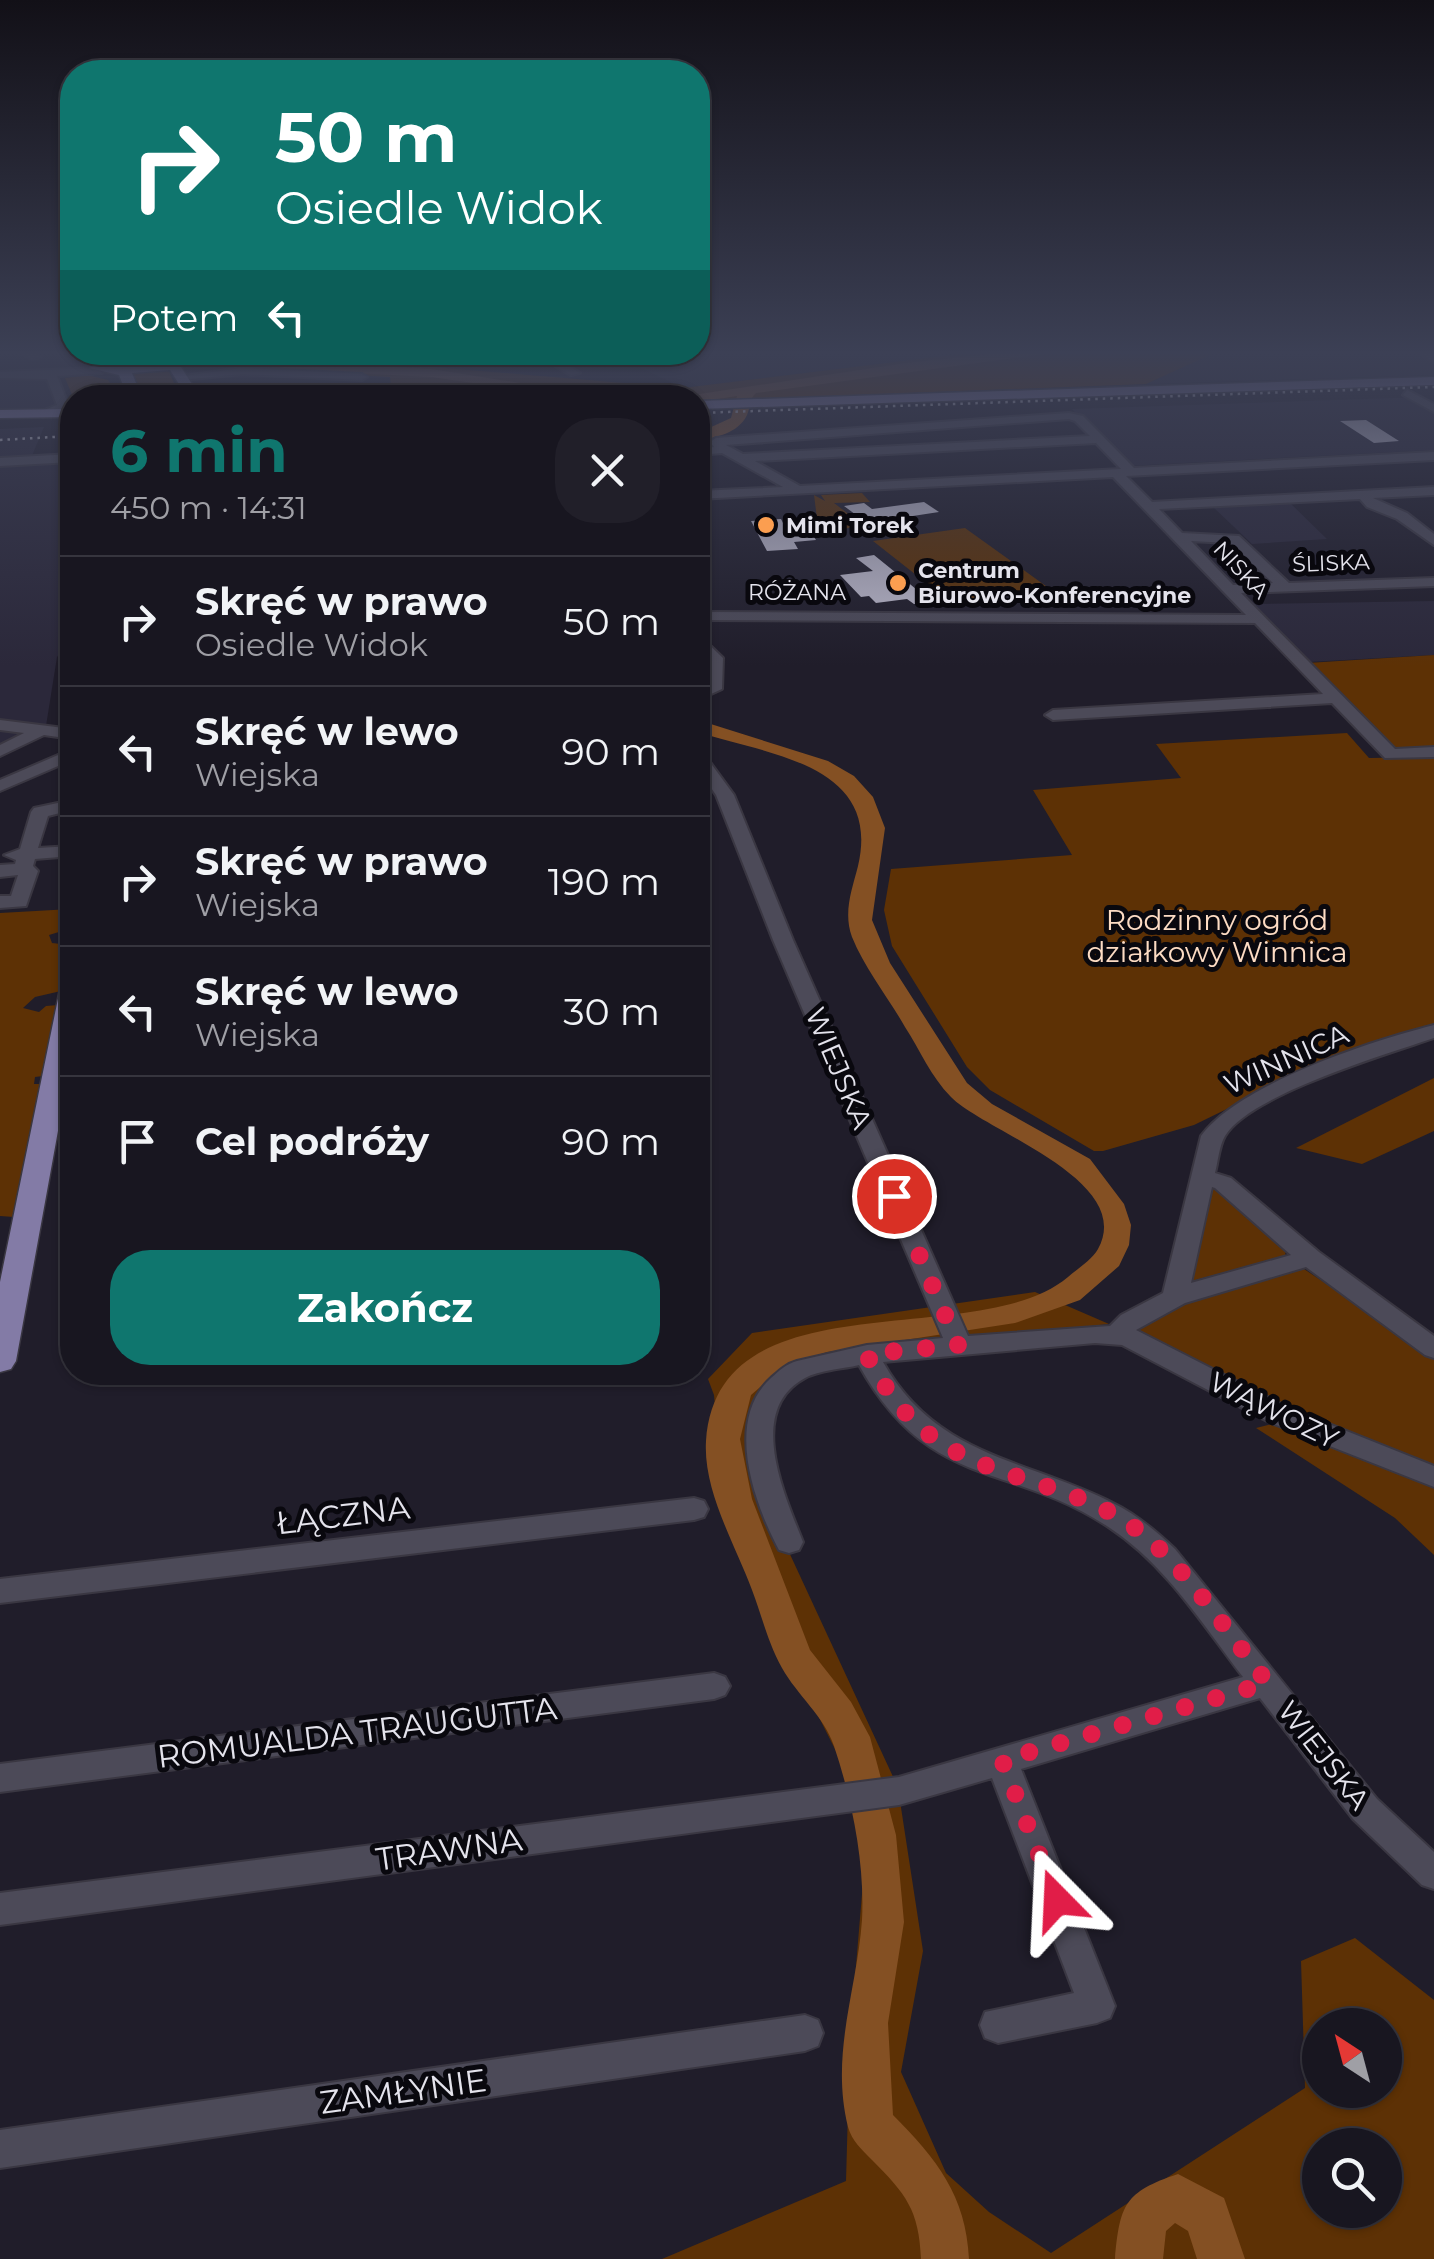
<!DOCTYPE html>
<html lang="pl">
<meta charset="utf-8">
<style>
:root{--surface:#181620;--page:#211f29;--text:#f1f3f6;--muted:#9f9fa5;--line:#36353e;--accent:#0f766e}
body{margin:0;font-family:Montserrat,sans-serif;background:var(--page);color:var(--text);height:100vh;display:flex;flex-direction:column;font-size:38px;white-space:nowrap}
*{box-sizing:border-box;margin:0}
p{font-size:32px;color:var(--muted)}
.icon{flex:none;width:55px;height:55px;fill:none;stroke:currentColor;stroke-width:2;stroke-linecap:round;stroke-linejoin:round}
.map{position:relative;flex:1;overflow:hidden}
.sheet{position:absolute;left:60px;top:385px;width:650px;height:1000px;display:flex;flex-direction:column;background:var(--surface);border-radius:40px;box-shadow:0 2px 8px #0004,0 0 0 2px var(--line)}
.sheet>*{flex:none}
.hud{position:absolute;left:60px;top:60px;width:650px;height:305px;border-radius:40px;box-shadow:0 2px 8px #0004,0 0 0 2px var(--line);background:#0f766e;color:#fff;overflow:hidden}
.needle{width:65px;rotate:324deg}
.buttons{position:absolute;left:1302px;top:2008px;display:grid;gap:20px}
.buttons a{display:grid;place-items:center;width:100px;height:100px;border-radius:50%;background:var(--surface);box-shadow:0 2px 8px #0004,0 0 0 2px var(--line);font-size:50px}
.pin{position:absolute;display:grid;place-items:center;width:85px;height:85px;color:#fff;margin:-42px;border:5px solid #fff;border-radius:50%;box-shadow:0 2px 10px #0007}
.me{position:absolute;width:110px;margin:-55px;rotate:339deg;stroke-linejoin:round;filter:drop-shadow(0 0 8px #0008)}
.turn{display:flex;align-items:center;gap:35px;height:210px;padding:0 50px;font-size:45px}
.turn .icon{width:130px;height:130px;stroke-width:2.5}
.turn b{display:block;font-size:70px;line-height:85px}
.then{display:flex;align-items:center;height:95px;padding:0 50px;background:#0003;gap:20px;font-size:38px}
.round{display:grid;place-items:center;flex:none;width:105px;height:105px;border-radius:40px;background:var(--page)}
.headline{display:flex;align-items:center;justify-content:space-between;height:170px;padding:0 50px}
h1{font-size:60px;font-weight:700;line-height:75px;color:var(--accent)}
.primary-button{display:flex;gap:20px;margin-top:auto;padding:20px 50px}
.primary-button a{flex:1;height:115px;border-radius:40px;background:var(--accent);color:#fff;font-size:40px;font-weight:700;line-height:115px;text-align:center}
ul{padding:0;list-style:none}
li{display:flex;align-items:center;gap:30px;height:130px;padding:0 50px;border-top:2px solid var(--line)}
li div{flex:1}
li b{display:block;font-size:38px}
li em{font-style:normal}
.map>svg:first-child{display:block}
.built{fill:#2b283a}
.green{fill:#5d3105;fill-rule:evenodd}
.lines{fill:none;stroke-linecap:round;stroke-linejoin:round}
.river{fill:#845023;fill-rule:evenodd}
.building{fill:#bbb8c9}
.minor-casing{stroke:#3a3742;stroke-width:4}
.major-casing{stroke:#3a3742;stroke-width:3}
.minor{fill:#4c4a58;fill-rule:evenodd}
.major{fill:#837ba6;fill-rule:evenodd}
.rail{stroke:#c8c7d0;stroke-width:2.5;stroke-dasharray:2.5 5;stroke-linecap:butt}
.route{stroke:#e11d48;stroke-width:18;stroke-dasharray:0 32.4}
.poi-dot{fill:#fb9e50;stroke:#09080e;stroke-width:4}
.labels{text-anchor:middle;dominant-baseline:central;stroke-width:10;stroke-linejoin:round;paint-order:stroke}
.far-poi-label{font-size:22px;font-weight:bold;fill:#e4e3ec;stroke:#09080e;text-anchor:start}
.far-street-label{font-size:22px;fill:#e4e3ec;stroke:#09080e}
.park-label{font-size:28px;fill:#fddcc4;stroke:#09080e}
.street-label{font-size:28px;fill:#e4e3ec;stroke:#09080e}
.near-street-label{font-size:32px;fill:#e4e3ec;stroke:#09080e}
</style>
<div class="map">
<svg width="1434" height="2259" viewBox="0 0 1434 2259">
<rect width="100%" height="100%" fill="#201d2a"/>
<path class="built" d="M698 350H992L683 388 610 353Z
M1237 350H1411L1434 364V375L1146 384 1214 353Z
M0 376H51L63 408 0 414Z
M1423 397 1434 405V450L1128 466 1072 409Z
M44 427 31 458 0 459V429Z
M72 458V637L57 657 46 726 0 751V462Z
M1289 502 1327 539 1252 544 1213 507Z
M1434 601V655L1309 662 1250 604Z"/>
<path class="green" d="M992 350H1237L1214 353 1146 384 698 401V398L426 397 392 395 390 377 262 370 222 363 135 366 114 360 106 353H316L338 359 683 388Z
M167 367 180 397H144L128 371Z
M87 375 108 380 119 397H73L65 378Z
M862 493 870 502 834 503 863 525 819 534 814 495 825 501 821 495Z
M965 528 1050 589 953 604 873 541Z
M1434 655V748L1395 750 1307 663Z
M1347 733 1369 758 1434 757V1027L1369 1051 1339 1053 1342 1060 1272 1087 1194 1125 1103 1151H1094L990 1090 967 1067 892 946 884 910 891 869 1072 855 1033 790 1181 778 1156 744Z
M72 906V928L49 935 52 943 70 945 61 991 35 997 23 1008 39 1012 46 1006 58 1005 43 1076 35 1077 34 1084H41L14 1217 0 1216V913L71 909Z
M1434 1078V1131L1362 1164 1296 1148Z
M1210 1189H1218L1286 1250 1285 1256 1188 1282Z
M1301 1267 1434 1355V1471L1361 1445 1140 1332 1139 1328 1172 1306Z
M1035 1292 1109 1324 879 1348 765 1390 788 1550 895 1781 900 1801 923 1951 901 2072 946 2173 989 2212 1051 2253 1305 2088 1301 1961 1355 1938 1434 2000V2259H662L846 2181 850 2038 865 1858 844 1767 759 1598 724 1503 714 1395 708 1379 752 1333ZM1320 2025H1385V2090H1320ZM1320 2145H1385V2210H1320Z
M1272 1424 1434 1485V1555L1395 1518 1256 1428Z"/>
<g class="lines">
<path class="river" d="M1029 350H1073L756 393C748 401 751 406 747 415 738 434 715 437 698 441V433L731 418 737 396 698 402 693 395 906 363Z
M207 352H238L294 362 431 369 616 398H577L431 377 294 370Z
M698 720 828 761 854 776 873 797 885 828 872 920 890 963 967 1083 992 1104 1090 1159 1124 1204 1131 1225 1129 1245 1119 1266 1080 1300 1015 1323 827 1352 783 1367 751 1395 740 1439 752 1499 810 1650 851 1702 870 1737 896 1835 904 1922 888 2023 893 2115C937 2159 966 2196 969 2259H921C919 2210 906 2194 872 2160 862 2150 852 2141 848 2127 830 2054 857 1990 862 1920 865 1863 852 1800 834 1746 824 1716 797 1695 782 1668 768 1643 762 1616 752 1590 735 1544 703 1491 706 1441 717 1274 978 1353 1068 1277 1077 1269 1092 1260 1098 1249 1136 1180 984 1131 951 1097 931 1077 920 1050 905 1027 888 997 865 969 852 937 843 912 852 890 858 866 882 764 769 755 698 732Z
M1178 2174 1224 2198 1245 2259H1197L1188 2231 1175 2223 1166 2231 1163 2259H1115C1120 2205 1124 2192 1178 2174Z"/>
</g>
<path class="building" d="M1366 420 1399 441 1374 443 1340 421Z
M924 502 939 512 867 523 844 506 864 503 872 509Z
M781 519 785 527 807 526 816 540 794 542 798 549 767 551 751 521Z
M874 555 932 602 914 604 907 599 876 603 869 596 861 597 840 575 873 571 856 558Z"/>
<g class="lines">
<g class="minor-casing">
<path id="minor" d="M14 350H28L41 357 32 359Z
M1414 350 1434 355V362Z
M531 352H545L580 373 571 375Z
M98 368 102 373 57 376 69 407 43 417 39 412 57 405 47 379 0 378V372Z
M242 368 362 374 367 377 362 380 242 374 182 380 177 377Z
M1407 390 1434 404V412L1403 395Z
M1069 413 1083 416 1134 468 1434 452V460L1126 476 1152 502 1434 487V495L1373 498 1407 513 1434 534V545L1397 519 1367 507 1360 499 1159 509 1182 533 1239 536 1289 583 1434 578V586L1241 593 1395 749 1434 747V757L1385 758 1332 703 1053 720 1045 715 1053 710 1323 694 1255 623 698 620V612L1246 615 1113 477 698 499V491L783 487 722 453 698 455V449L714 447 710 442 716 438ZM1069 419 1075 421 1090 436 743 454 726 445ZM1096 443 1121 469 800 486 755 461ZM1191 541 1230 543 1273 583 1233 585Z
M72 454V462L0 466V458Z
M698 634 723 658 722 689 698 700V690L706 686 707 659 698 647Z
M0 720 72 729V739L44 735 0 756V745L24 733 0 730Z
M72 749V760L0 791V780Z
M698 753 704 754 734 795 793 940 968 1336 1110 1326 1121 1315 1163 1293 1201 1136C1239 1084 1371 1041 1434 1025V1038C1387 1054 1249 1095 1225 1136 1219 1146 1218 1162 1215 1173L1231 1178 1319 1252 1434 1336V1358L1425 1355 1306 1267 1185 1303 1136 1330 1289 1408 1434 1466V1487L1269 1422 1122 1345 1095 1343 883 1362C936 1457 1026 1459 1113 1503 1136 1514 1156 1531 1175 1549L1377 1799 1434 1852V1889L1422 1885 1353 1819 1260 1698 1021 1769 1115 2006 1110 2018 1097 2023 998 2043 985 2038 980 2025 985 2012 1074 1993 992 1778 899 1805 0 1925V1893L899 1777 1243 1677C1203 1625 1166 1565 1110 1528 1010 1461 929 1492 859 1365 843 1369 819 1370 805 1378 745 1410 785 1496 803 1542L799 1550 789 1553 779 1550C754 1503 724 1420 771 1378 779 1371 786 1364 797 1361L867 1345 943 1338 773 940 716 795 698 769ZM1212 1187 1215 1188 1291 1255 1191 1283Z
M72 800V810L48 816 38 848 72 846V856L35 859 33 866 38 871 26 906 0 908V896H11L18 875 0 877V865L15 864 16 860 4 855 20 849 31 812 34 808Z
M694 1498 704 1501 708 1509 704 1517 694 1520 0 1603V1579Z
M714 1673 725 1677 730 1686 725 1695 714 1699 0 1792V1764Z
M805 2015 818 2020 823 2033 818 2046 805 2051 0 2168V2130Z"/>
</g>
<g class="major-casing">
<path id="major" d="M116 358 137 365 159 358 179 364 201 398H188L170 370 132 373 142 398H128L119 375 89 368Z
M1434 377V385L698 409V401Z
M232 394H392L398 398H226Z
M72 409V417L0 418V410Z
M72 982V1054L16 1361 11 1369 0 1372V1282L60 989Z"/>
</g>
<use href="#minor" class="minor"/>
<use href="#major" class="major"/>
<path class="rail" d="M698 413 1434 387
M0 440 72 436"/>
</g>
<linearGradient id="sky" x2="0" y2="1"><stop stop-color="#121017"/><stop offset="0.53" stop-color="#3c4055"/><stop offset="1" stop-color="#3c4055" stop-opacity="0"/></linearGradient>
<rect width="1434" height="666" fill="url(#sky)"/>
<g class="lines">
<path class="route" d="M894 1196 958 1345 867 1354C872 1368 881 1380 890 1393 954 1486 1060 1470 1139 1531 1188 1569 1229 1635 1268 1683L1002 1760 1057 1900"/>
</g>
<g class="poi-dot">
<circle cx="766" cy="525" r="10"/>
<circle cx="898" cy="583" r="10"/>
</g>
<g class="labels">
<g class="far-poi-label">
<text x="786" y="525">Mimi Torek</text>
<text x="918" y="570">Centrum<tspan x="918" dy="25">Biurowo-Konferencyjne</tspan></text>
</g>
<g class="far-street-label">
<text transform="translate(1331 563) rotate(-2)">ŚLISKA</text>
<text transform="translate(1241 570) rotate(47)">NISKA</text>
<text x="797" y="592">RÓŻANA</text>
</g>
<g class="park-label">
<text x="1217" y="920">Rodzinny ogród<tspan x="1217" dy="32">działkowy Winnica</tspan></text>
</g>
<g class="street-label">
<text transform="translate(1286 1059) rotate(-24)">WINNICA</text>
<text transform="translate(839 1068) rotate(67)">WIEJSKA</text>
<text transform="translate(1274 1410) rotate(26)">WĄWOZY</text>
<text transform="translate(1324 1755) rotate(52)">WIEJSKA</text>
</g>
<g class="near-street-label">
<text transform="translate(343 1515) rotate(-7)">ŁĄCZNA</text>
<text transform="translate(357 1732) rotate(-7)">ROMUALDA TRAUGUTTA</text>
<text transform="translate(449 1849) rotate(-8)">TRAWNA</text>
<text transform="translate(403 2091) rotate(-8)">ZAMŁYNIE</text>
</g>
</g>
</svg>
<div class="buttons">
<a><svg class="needle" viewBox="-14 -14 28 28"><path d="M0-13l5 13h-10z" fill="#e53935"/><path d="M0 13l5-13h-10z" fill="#9f9fa5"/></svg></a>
<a><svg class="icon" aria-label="search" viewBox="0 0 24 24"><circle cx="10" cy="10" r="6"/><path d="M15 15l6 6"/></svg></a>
</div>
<div class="pin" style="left:894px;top:1196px;background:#d93025"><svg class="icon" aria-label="arrive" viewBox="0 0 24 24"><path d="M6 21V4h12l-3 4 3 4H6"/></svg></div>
<svg class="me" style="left:1057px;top:1900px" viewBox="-20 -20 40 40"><path d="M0-17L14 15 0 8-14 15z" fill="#e11d48" stroke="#fff" stroke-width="4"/></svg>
<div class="hud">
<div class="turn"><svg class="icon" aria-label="right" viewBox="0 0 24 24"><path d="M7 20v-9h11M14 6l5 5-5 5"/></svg><div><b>50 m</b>Osiedle Widok</div></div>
<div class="then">Potem<svg class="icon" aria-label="left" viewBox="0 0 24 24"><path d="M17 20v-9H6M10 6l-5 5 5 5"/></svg></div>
</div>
<section class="sheet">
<div class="headline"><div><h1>6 min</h1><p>450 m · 14:31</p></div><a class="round"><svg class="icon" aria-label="close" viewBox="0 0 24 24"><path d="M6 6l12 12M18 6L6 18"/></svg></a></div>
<ul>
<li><svg class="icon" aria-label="right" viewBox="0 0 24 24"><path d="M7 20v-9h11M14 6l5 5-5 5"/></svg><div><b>Skręć w prawo</b><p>Osiedle Widok</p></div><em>50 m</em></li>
<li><svg class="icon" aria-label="left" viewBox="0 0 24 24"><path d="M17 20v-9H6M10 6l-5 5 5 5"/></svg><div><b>Skręć w lewo</b><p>Wiejska</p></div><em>90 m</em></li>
<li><svg class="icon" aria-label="right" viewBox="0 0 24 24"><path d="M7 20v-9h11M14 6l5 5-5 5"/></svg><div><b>Skręć w prawo</b><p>Wiejska</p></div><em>190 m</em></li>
<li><svg class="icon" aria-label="left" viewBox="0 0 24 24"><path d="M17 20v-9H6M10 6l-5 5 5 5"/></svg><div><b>Skręć w lewo</b><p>Wiejska</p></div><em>30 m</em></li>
<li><svg class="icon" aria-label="arrive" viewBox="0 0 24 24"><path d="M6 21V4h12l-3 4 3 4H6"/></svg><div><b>Cel podróży</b></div><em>90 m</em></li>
</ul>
<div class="primary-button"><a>Zakończ</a></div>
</section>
</div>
